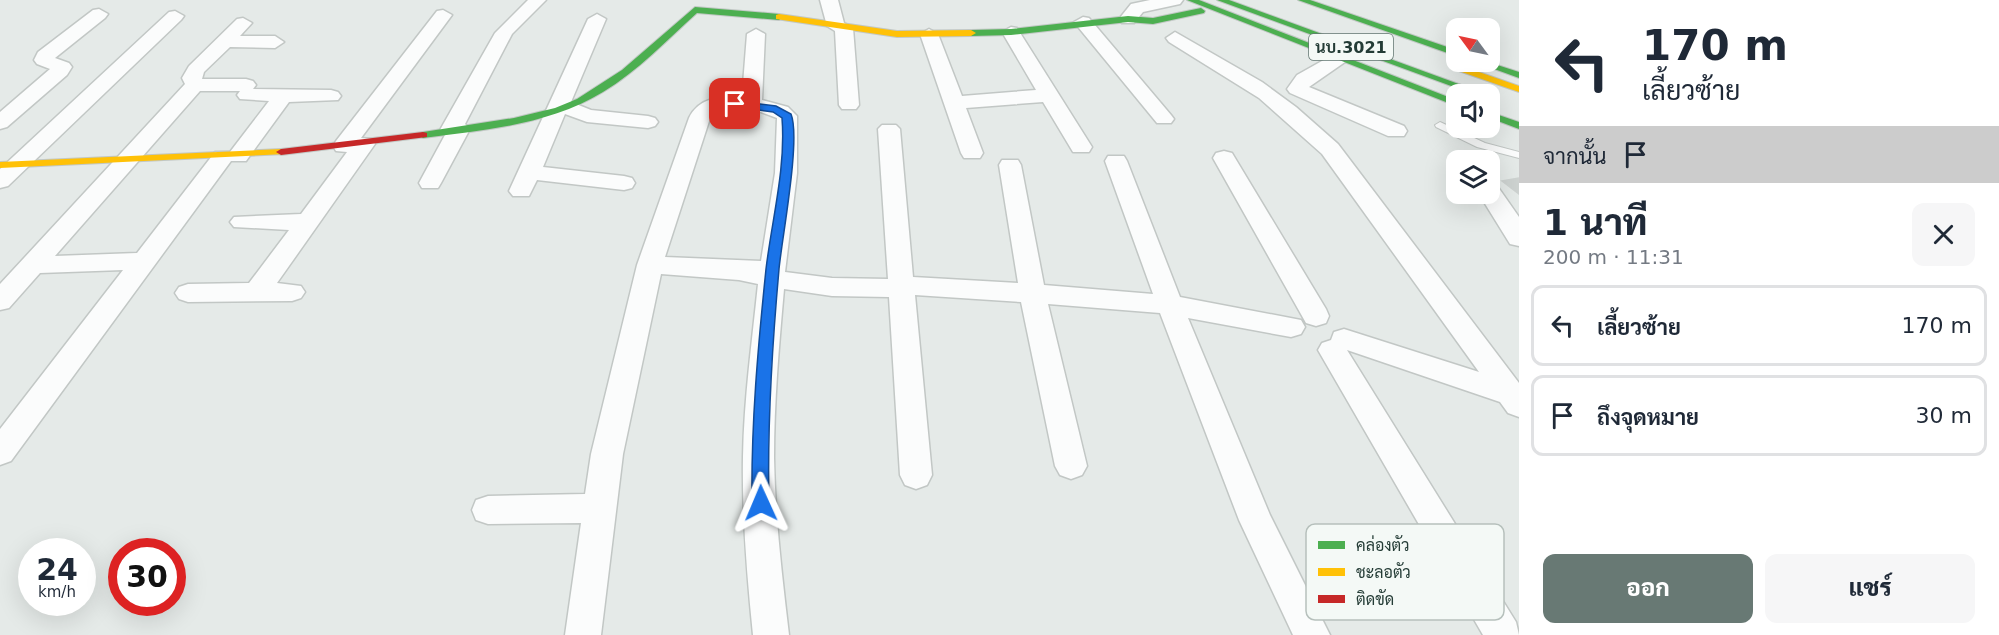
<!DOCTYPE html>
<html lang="th">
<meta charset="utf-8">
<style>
:root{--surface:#fff;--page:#f6f6f7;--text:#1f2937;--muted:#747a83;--line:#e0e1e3;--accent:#687974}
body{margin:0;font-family:"DejaVu Sans",Sarabun,sans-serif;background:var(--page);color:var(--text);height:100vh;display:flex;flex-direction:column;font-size:22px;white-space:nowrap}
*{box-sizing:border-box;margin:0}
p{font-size:20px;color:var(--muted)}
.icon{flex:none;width:33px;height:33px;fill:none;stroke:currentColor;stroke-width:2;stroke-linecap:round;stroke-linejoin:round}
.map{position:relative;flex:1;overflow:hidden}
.panel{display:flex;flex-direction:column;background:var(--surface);width:480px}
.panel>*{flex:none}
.top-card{background:#fff;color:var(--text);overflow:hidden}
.needle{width:39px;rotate:303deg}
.controls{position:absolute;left:1446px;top:18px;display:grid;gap:12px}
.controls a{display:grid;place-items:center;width:54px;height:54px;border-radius:12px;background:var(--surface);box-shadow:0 6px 24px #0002;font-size:30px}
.speed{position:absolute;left:18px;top:538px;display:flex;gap:12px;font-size:30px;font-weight:700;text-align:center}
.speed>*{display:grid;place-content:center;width:78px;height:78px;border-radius:50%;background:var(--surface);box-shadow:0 6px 24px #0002;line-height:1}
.speed small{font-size:15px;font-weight:400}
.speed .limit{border:9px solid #d22;background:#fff;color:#111}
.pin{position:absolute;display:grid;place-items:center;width:51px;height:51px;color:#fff;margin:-26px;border-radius:12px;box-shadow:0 3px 9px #0006}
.me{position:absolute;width:66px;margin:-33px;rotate:359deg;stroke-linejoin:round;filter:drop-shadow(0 0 4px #0008)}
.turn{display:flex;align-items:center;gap:21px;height:126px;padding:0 24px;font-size:27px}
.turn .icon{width:78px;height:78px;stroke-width:2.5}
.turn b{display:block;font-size:42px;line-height:51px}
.then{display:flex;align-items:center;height:57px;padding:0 24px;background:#0003;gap:12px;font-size:22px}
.round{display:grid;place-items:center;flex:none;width:63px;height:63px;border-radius:12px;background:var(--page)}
.head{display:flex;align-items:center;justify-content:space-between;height:102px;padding:0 24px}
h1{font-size:36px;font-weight:800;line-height:45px}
.cta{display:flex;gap:12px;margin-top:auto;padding:12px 24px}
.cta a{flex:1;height:69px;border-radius:12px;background:var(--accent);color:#fff;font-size:24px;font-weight:800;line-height:69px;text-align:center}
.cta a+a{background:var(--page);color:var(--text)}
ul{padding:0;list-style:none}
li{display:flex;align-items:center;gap:18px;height:81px;margin:0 12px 9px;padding:0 12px;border:3px solid var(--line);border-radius:12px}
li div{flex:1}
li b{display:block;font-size:22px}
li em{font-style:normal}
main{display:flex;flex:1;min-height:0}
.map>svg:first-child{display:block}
.building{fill:#ced3d1;stroke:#ced3d1;stroke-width:1.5}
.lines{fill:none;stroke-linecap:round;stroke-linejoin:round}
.lane-casing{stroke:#c2c7c5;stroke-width:2}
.street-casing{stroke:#c2c7c5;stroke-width:3}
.fast-casing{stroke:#c2c8c5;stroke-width:2}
.slow-casing{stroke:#c2c8c5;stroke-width:2}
.jam-casing{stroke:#c2c8c5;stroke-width:2}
.lane{fill:#fbfcfc;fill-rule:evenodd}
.street{fill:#fbfcfc;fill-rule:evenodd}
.fast{fill:#4caf50;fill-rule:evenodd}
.slow{fill:#ffc107;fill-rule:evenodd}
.jam{fill:#c62828;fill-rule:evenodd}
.route{fill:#1a73e8;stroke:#114b97;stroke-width:1.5}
.labels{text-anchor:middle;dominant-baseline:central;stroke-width:4.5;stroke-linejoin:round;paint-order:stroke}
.shield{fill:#f4f9f6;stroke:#627570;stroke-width:1.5}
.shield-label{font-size:16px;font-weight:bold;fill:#243c36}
.key{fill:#f4f9f6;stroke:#b6c0bc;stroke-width:1.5}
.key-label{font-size:16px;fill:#243c36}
</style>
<main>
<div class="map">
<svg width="1519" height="635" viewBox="0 0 1519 635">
<rect width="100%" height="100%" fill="#e5eae8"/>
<path class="building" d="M1519 178V194L1502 181Z"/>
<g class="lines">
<g class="lane-casing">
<path id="lane" d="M1440 122 1485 143 1519 152V158L1477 147 1436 127 1435 125Z"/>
</g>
<g class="street-casing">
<path id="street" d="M528 0H546L512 34 465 124 470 129 441 183 438 188H422L419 183 445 135 440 130 495 33Z
M820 0H838L844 23 853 28 859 105 856 109H842L839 105 835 31 827 26Z
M1150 0H1183L1180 4 1143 12 1134 23H1122L1119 19 1131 4Z
M99 9 108 14 105 18 55 58 69 63 72 67 67 75 7 127 0 129V112L50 69 37 64 34 60 38 52 93 10Z
M443 10 452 15 361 138 372 139 375 144 277 283 301 286 305 292 301 298 292 301 188 302 179 299 175 293 179 287 188 284 249 283 289 230 234 227 230 222 234 217 301 214 347 152 336 151 333 146 336 141 437 11Z
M175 11 184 16 181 20 8 186 0 188V169L169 12Z
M597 14 606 19 571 102 591 110 648 116 655 118 658 122 655 126 648 128 587 122 565 114 543 167 624 176 632 178 635 183 632 188 624 190 537 180 529 196H513L509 191 588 19Z
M1083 17 1089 18 1171 115 1174 119 1171 123H1157L1074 22Z
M243 18 252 23 240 36H275L284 42 275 48 230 47 204 72 202 79H246L253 81 256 85 253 89 331 90 338 92 341 96 338 100 289 102 246 161H231L11 461 0 465V429L123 270 40 273 9 308 0 310V284L185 84 182 78 189 66 237 19ZM200 91H240L237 95 240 99 269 101 230 152H215L137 253 55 256Z
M1011 27 1017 28 1092 147 1089 152H1073L1043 102 966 108 983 153 980 158H964L961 153 920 34 929 29 938 34 962 96 1036 90 1002 32Z
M756 29 765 34 762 100 788 107 797 116V173L785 272 832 278 888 279 878 129 882 125H896L900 129 913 277 1018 283 999 165 1002 160H1018L1021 165 1044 285 1153 294 1105 161 1108 156H1124L1127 161 1180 297 1301 320 1305 327 1301 334 1291 337 1188 318 1270 515 1330 635H1293L1239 520 1160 313 1048 304 1087 466 1082 475 1071 479 1060 475 1055 466 1021 302 915 295 932 475 927 485 916 489 905 485 900 475 889 297 832 296 784 289C779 345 774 402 774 458 775 517 782 576 789 635H753C747 576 742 517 743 457 744 399 752 342 758 284L739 280 661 274 623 454 601 635H565L581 523 488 524 476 520 472 510 476 500 488 496 585 494 591 454 637 265 689 118C699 97 721 96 742 97L747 34ZM736 109 761 112 777 118 775 173 761 261 665 257 711 115 718 110Z
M1175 32 1262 82 1296 107 1338 144 1519 383V417L1508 413 1500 402 1347 350 1516 622 1519 635H1483L1318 350 1322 343 1331 340 1334 332 1344 329 1479 372 1322 154 1259 98 1169 42 1166 38Z
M1338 52 1345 54 1347 58 1345 62 1309 87 1404 126 1407 131 1404 136H1388L1290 93 1287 89 1297 75Z
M1224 151 1232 153 1235 158 1326 309 1329 316 1326 323 1316 326 1306 323 1213 158 1216 153Z
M1490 185 1498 187 1519 217V246L1510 244 1479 194H1490Z"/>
</g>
<g class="fast-casing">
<path id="fast" d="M1187 0H1199L1456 100V106Z
M1217 0H1229L1486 94H1473Z
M1298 0H1310L1456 50V56Z
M695 7 779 14 783 17 779 20 697 13C667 40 638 71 603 92 549 125 484 130 423 138L418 135 423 132 514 118 555 108 577 99 622 70Z
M1201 8 1205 11 1204 13 1153 24 1128 22 1011 35 971 36 966 33 971 30 1011 29 1128 16 1153 18Z
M1475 62H1488L1519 72V78Z
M1490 112 1519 122V129L1490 118Z"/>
</g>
<g class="slow-casing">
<path id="slow" d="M779 14 897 31 971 30 976 33 971 36 897 37 776 19V15Z
M1459 65 1519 86V92L1456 70V66Z
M281 149 285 150V154L0 168V162Z"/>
</g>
<g class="jam-casing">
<path id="jam" d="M423 132 427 133V137L281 155 276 152 281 149Z"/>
</g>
<use href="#lane" class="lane"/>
<use href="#street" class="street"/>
<use href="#fast" class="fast"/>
<use href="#slow" class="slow"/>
<use href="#jam" class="jam"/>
</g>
<path class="route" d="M735 101 776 106 791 114C801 139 782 237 779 269 772 347 767 424 769 503L767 508 761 510 755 508 752 503C751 424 758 347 766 269 772 219 786 168 782 118L773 112 732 106V102Z"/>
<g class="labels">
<rect class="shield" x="1309" y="34" width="84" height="26" rx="4.5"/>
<g class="shield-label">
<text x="1351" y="47">นบ.3021</text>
</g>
</g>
<rect x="1306" y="524" width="198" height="96" rx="9" class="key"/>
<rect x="1318" y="541" width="27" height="8" fill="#4caf50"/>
<rect x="1318" y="568" width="27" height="8" fill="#ffc107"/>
<rect x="1318" y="595" width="27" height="8" fill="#c62828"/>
<g class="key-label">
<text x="1356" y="551">คล่องตัว</text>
<text x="1356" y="578">ชะลอตัว</text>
<text x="1356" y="605">ติดขัด</text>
</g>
</svg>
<div class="controls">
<a><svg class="needle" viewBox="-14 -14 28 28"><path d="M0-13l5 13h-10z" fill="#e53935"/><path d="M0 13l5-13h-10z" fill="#747a83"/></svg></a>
<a><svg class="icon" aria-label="sound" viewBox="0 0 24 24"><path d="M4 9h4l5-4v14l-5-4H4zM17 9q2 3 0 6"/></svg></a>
<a><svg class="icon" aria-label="layers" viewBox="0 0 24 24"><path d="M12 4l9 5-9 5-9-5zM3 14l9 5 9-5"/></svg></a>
</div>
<div class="speed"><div>24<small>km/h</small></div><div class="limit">30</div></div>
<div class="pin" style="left:735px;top:104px;background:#d93025"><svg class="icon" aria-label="arrive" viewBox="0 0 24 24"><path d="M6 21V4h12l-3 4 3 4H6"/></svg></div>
<svg class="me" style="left:761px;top:503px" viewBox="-20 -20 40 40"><path d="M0-17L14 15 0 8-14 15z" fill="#1a73e8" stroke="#fff" stroke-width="4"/></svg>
</div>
<section class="panel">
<div class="top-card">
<div class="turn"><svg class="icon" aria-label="left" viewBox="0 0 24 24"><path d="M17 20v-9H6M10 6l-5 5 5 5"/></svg><div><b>170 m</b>เลี้ยวซ้าย</div></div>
<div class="then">จากนั้น<svg class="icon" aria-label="arrive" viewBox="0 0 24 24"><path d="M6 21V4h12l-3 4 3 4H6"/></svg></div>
</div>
<div class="head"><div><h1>1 นาที</h1><p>200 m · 11:31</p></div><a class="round"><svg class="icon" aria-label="close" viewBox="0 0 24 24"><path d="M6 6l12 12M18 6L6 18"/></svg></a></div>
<ul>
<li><svg class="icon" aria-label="left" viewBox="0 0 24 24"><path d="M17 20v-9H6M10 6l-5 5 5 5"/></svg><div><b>เลี้ยวซ้าย</b></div><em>170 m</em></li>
<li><svg class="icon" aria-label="arrive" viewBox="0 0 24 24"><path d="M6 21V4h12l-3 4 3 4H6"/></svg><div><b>ถึงจุดหมาย</b></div><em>30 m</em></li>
</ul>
<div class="cta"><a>ออก</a><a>แชร์</a></div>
</section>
</main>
